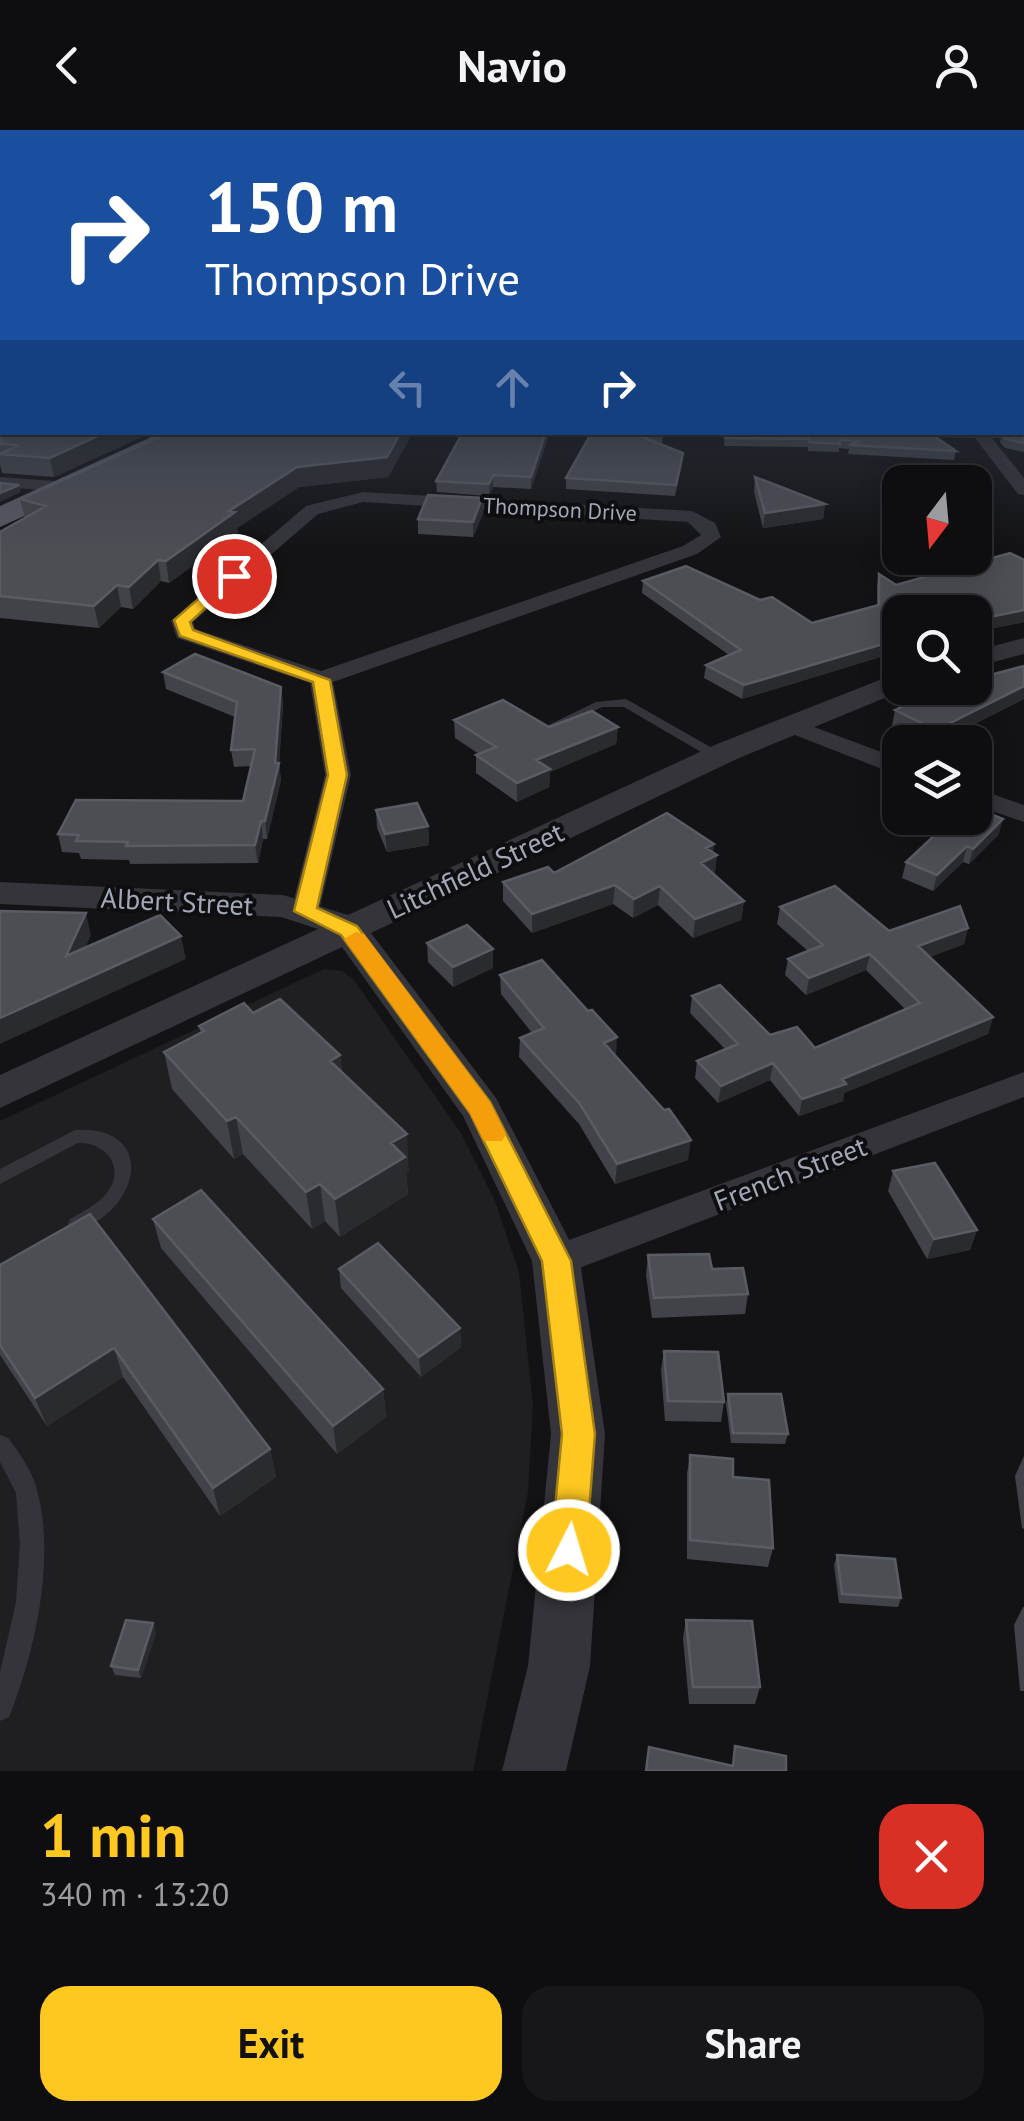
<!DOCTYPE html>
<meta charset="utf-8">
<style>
:root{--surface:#0e0e10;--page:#171719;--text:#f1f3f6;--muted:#9b9c9f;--line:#2e2e30;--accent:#ffc821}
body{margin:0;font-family:"PT Sans",sans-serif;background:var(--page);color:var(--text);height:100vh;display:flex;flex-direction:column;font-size:38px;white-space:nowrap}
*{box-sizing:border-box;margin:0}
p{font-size:32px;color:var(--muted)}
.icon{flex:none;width:55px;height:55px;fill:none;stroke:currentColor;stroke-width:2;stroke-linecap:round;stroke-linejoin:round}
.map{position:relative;height:1641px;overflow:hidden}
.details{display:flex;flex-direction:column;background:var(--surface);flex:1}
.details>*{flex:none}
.hud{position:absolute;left:0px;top:0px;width:1025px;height:305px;box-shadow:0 5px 25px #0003,0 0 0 2px var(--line);background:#1a4fa0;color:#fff;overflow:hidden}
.needle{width:65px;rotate:196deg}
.tools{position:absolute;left:882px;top:335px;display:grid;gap:20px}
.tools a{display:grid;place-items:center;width:110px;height:110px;border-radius:20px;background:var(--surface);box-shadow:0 5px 25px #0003,0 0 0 2px var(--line);font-size:50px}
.pin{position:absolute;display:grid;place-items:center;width:85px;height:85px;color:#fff;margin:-42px;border:5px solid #fff;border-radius:50%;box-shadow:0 2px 10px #0007}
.me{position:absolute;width:110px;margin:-55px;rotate:5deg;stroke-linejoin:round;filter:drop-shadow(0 0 8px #0008)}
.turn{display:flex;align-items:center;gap:35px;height:210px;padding:0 40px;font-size:45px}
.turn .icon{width:130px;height:130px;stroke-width:2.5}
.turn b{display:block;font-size:70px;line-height:85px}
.lanes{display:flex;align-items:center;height:95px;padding:0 40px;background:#0003;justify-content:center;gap:50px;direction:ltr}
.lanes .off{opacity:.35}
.round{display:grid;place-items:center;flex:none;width:105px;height:105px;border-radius:30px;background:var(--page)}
.headline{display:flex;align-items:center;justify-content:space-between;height:170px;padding:0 40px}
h1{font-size:60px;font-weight:800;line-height:75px;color:var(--accent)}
.primary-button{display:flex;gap:20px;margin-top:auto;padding:20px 40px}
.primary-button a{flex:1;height:115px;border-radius:30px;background:var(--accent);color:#111;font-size:40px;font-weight:800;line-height:115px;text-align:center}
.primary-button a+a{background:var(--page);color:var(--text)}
header{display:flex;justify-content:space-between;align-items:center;height:130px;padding:0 40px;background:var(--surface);font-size:45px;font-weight:800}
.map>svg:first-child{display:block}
.built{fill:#1f1f22}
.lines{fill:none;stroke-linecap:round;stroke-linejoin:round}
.service{fill:#34343a;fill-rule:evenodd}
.minor{fill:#34343a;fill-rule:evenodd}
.tertiary{fill:#34343a;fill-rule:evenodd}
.trunk{fill:#575963;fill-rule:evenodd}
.wall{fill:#414348}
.shaded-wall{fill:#2a2b2f}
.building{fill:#4c4e54;stroke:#5a5c64;stroke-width:2.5}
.route{fill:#ffc821;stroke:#a68215;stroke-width:2.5}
.slow{fill:#f59e0b}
.labels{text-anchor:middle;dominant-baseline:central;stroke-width:8;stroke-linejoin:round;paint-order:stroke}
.far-street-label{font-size:22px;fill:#a3a8b7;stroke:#0e0e10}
.street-label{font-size:28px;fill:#a3a8b7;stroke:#0e0e10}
</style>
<header><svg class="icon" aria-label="back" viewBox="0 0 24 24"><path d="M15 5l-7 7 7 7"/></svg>Navio<svg class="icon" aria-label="person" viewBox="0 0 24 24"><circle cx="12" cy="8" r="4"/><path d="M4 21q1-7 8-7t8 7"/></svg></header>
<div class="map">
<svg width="1024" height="1641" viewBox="0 0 1024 1641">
<rect width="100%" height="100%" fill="#131315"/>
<path class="built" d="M324 839 342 841 354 850 461 1003 495 1071 519 1142 533 1275 528 1362 473 1641H0V991Z"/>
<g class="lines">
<path class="service" d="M0 262H2V268H0Z
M626 569 721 623 723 626 717 630 713 629 624 577H602L544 605 540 606 534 602 596 572Z
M75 1000C156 995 143 1078 77 1101L70 1099 68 1094 70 1089C84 1081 100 1073 109 1060 125 1035 104 1012 78 1013L0 1054V1039Z
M0 1305 8 1308 12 1313C22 1327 33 1343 37 1360 56 1428 35 1523 9 1587L0 1591V1542L16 1472 20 1414 16 1363 0 1332Z"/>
<path class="minor" d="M1024 299V309L992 308 1024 348V365L1018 364 975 308 925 307 917 302H1022Z
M0 347 68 352 77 357 68 362 0 357Z
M363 362 692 381 715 393 721 407 697 424 333 552 351 645 319 781 315 787H295L291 781 325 645 310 553 177 508 171 491 306 376ZM363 372 688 392 701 405 683 416 321 541 195 499 193 492 318 384Z
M790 588 900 629V646L782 600 778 595 782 590Z
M975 658 1024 675V692L975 675Z
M1024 942V967L556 1147 542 1142 537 1131 542 1120Z"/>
<path class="tertiary" d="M1024 508V524L975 537V521Z
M900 542V558H909L739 628 371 803 496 968 580 1131 605 1304 590 1536 566 1641H502L528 1536 551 1304 532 1131 463 986 342 817 0 978V945L318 799 281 787 0 774V752L283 765 348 785 717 614Z"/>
<path class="trunk" d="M162 302H198L195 308 0 397V376Z"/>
</g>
<path class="wall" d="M0 192H2V240H0Z
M0 298 152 302 54 347 2 343 0 334Z
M171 302H413L388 347 299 357 237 398 238 403 169 453 161 451 133 479 121 477 99 498 0 488V402L25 388 20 369Z
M463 302H550L531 359 493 357 489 366 437 362 436 351Z
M592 302H664L662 313 655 312 682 334 675 366 566 359V348Z
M725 302H928L956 321 954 330 848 324 849 319 839 318V322L808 321V317L724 316Z
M1024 303V322L1005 318 1000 312 1002 304Z
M755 347 825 374 823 389 763 398 754 362Z
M482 368 483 383 473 407 418 404V389Z
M1024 430V492L975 502 900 482V521L742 569 704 548 706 535 729 525 642 463 643 451 812 493 877 476V456L879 444 896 455Z
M163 542 281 557 283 574 279 633 281 650 267 709H263L258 733 130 734 129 730 81 729 79 723 62 722 58 704 243 671 251 636 234 637 231 620 235 587 166 559Z
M1024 569 939 612H925L892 596 895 580Z
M454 590 549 597H618L616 614 550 642 549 657 517 672 476 643V625L479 624 455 608Z
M376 680 428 696 429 715 387 722 377 698Z
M999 704 969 734 963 732 933 761 902 748 906 732Z
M714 714 713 723 717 725 714 745 744 771 741 790 693 808 658 775 633 788 613 774 532 803 503 771V752Z
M780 777 889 801 968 798 964 814 930 827 993 887 988 904 844 963 843 971 799 986 770 950 718 973 695 948 697 931 725 919 690 883 692 866 770 905 815 918 905 879 866 840 806 865 785 845 788 829 808 821 777 794Z
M427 813 493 819V838L453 857 428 832Z
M500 845 588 881 616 926 688 1030 615 1054 579 994 519 927 520 908 532 903 501 864Z
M253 883 340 925 342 942 409 1041 406 1043 408 1064 340 1107 325 1091 312 1099 243 1024 234 1029 172 959 164 922 201 903 199 896Z
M893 1041 977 1100 970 1120 927 1129 888 1061Z
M153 1089 383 1259 386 1287 337 1324 161 1118Z
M648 1125 712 1139 748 1164 745 1184 652 1188 646 1145Z
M0 1135 270 1319 276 1347 220 1386 123 1247 47 1296 0 1225Z
M339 1139 460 1198 461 1217 421 1247 341 1158Z
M664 1221 724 1272 721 1292 665 1291 661 1240Z
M728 1264 788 1304 785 1314 731 1313 726 1274Z
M690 1325 733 1347 773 1418 768 1437 687 1429V1344Z
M1024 1326V1399L1022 1398 1015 1346Z
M837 1425 901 1468 898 1477 839 1473 834 1435Z
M1023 1477H1024V1561H1020L1014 1495Z
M686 1490 760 1557 755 1574H689L683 1508Z
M153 1493 156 1503 141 1548 115 1545 111 1536Z"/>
<path class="shaded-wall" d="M106 302H152L54 347 50 328Z
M401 302H413L388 347 299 357 237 398 238 403 169 453 166 431 229 381 297 337Z
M546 302H550L531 359V347Z
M493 345V357L489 366V354Z
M19 355 21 362 0 372V363Z
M482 368 483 383 473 407V392Z
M825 374 823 389 763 398 765 383Z
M158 430 161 451 133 479 129 457Z
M117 455 121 477 99 498 94 476Z
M1024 480V492L975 502V490Z
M900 509V521L742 569 744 555Z
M1024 556V569L939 612H933L936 600Z
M281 557 283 574 279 633 281 650 267 709 265 691 275 633Z
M618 597 616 614 550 642 549 657 517 672V653L536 630Z
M1003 689 999 704 969 734 973 719Z
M261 691 263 709 258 733 255 715Z
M428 696 429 715 387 722 385 704Z
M714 714 712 728 717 725 715 744 699 752 701 733 706 718Z
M967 716 963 732 933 761 937 745Z
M615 755 613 774 532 803V784Z
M660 756 658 775 633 788 634 769Z
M744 771 741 790 693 808 695 789Z
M86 783 91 805 72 849 66 826Z
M968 798 964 814 914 833 918 816Z
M181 806 186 829 0 914V888Z
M493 819V838L453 857V837Z
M870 824 866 840 806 865 809 848Z
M993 887 988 904 844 963 843 971 799 986 802 969 842 949Z
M617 907 616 927 604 913Z
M340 925 344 962 330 931Z
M773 933 770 950 718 973 721 956Z
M236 987 243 1024 234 1029 227 991Z
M407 1004 409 1041 406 1043 408 1064 340 1107 335 1069 391 1013Z
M691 1010 688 1030 615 1054 617 1034Z
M320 1054 325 1091 312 1099 306 1062Z
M977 1100 970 1120 927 1129 934 1109Z
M460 1198 461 1217 421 1247 419 1227Z
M114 1218 123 1247 47 1296 35 1268Z
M383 1259 386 1287 337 1324 333 1296Z
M270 1319 276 1347 220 1386 213 1358Z
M153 1493 156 1503 141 1548 138 1540Z"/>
<path class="building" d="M1 192H2V223H0Z
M1022 254H1024V287H1022Z
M2 297V302H106L50 328 0 324 19 315 0 314V298Z
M171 302H401L387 327 297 337 229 381 235 382 166 431 158 430 129 457 117 455 94 476 0 466V402L46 376 20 369Z
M463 302H546L531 347 493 345 489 354 436 351Z
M592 302H630L683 323 676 355 566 348Z
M725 302H928L956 321 849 315 860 311 840 310V314L809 312V309L725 308Z
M1024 303V313L1006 309 1002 304Z
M755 347 825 374 765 383Z
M0 353 19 355 0 363Z
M428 365 482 368 473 392 418 389Z
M1010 423 1024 430V480L975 490V482H900V509L744 555 706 535 741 520 643 451 686 436 760 470 772 467 812 493 879 475V444L896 455Z
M195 524 281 557 275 633H279L265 691H261L255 715 126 716 128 712 76 711 79 705 58 704 76 670 243 671 255 619 231 620 237 572 163 542Z
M1024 536V556L936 600 895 580 942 558H975V549Z
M503 570 549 597 592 581 618 597 536 630 550 639 517 653 476 625 496 617 454 590Z
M417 673 428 696 385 704 376 680Z
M975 678 1003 689 973 719 967 716 937 745 906 732 953 688H975Z
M667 683 714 714 706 718 717 725 701 733 744 771 695 789 660 756 634 769 615 755 532 784 503 752 548 737 554 743Z
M835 756 889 801 960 776 968 798 918 816 993 887 842 949 846 954 802 969 773 933 721 956 697 931 738 914 692 866 720 855 770 905 797 897 815 918 920 873 870 824 809 848 788 829 823 815 780 777Z
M0 781 86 783 66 826 160 785 181 806 0 888Z
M467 795 493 819 453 837 427 813Z
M542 830 588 881 592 880 617 907 604 913 664 980 669 979 691 1010 617 1034 580 974 520 908 544 898 500 845Z
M280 869 340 925 330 931 407 1004 391 1013 405 1027 335 1069 320 1054 306 1062 236 987 227 991 164 922 204 901 199 896 244 873 253 883Z
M935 1033 977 1100 934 1109 893 1041Z
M201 1060 383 1259 333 1296 153 1089Z
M90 1084 270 1319 213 1358 114 1218 35 1268 0 1215V1135Z
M378 1113 460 1198 419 1227 339 1139Z
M709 1124 712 1139 743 1138 748 1164 654 1168 648 1125Z
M664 1221 718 1222 724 1272 668 1271Z
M728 1264H781L788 1304 733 1303Z
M690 1325 733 1329V1347L769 1350 773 1418 690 1410Z
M837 1425 895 1429 901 1468 842 1464Z
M126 1490 153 1493 138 1540 111 1536Z
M686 1490 752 1491 760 1557H693Z
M735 1616 786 1626V1641H646L649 1617 733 1636Z"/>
<linearGradient id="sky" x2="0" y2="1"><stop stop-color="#0a0a0c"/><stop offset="0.45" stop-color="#333946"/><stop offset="1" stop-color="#333946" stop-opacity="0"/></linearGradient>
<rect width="1024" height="422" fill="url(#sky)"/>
<path class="route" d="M228 443 241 446 190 492 193 500 330 550 347 645 317 778 357 796 490 972 571 1131 595 1304 586 1420 581 1433 569 1438 556 1433 551 1420 562 1304 542 1131 470 983 341 805 294 781 328 645 313 552 180 506 174 490Z"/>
<path class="slow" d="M356 802 364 804 490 972 506 1004 502 1011H484L470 983 344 809Z"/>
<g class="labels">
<g class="far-street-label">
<text transform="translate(560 379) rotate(3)">Thompson Drive</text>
</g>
<g class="street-label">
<text transform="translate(475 740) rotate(-25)">Litchfield Street</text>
<text transform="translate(177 771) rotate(3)">Albert Street</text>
<text transform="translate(790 1043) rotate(-21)">French Street</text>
</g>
</g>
</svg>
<div class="tools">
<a><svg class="needle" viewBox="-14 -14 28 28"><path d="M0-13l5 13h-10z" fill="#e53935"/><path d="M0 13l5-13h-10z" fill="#9b9c9f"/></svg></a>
<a><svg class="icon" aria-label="search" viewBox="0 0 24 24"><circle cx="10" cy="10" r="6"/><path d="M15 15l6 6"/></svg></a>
<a><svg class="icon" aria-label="layers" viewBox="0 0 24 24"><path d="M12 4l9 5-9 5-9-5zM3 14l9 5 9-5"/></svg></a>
</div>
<div class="pin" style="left:234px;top:446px;background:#d93025"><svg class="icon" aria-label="arrive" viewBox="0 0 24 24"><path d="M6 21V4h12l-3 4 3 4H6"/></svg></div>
<svg class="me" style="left:569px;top:1420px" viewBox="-20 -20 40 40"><circle r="17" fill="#ffc821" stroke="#fff" stroke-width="3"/><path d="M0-11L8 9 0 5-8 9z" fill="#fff"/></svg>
<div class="hud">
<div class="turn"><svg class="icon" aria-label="right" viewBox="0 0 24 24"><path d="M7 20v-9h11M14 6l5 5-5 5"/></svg><div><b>150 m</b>Thompson Drive</div></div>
<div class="lanes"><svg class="icon off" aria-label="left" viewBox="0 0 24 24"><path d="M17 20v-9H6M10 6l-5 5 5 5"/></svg><svg class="icon off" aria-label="ahead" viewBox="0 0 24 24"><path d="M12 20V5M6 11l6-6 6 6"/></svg><svg class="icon" aria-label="right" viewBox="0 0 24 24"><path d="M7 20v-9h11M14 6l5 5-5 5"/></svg></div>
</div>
</div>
<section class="details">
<div class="headline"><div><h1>1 min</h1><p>340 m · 13:20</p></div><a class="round" style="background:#d93025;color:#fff"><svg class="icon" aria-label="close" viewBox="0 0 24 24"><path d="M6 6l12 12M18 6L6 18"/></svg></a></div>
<div class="primary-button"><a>Exit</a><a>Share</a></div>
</section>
